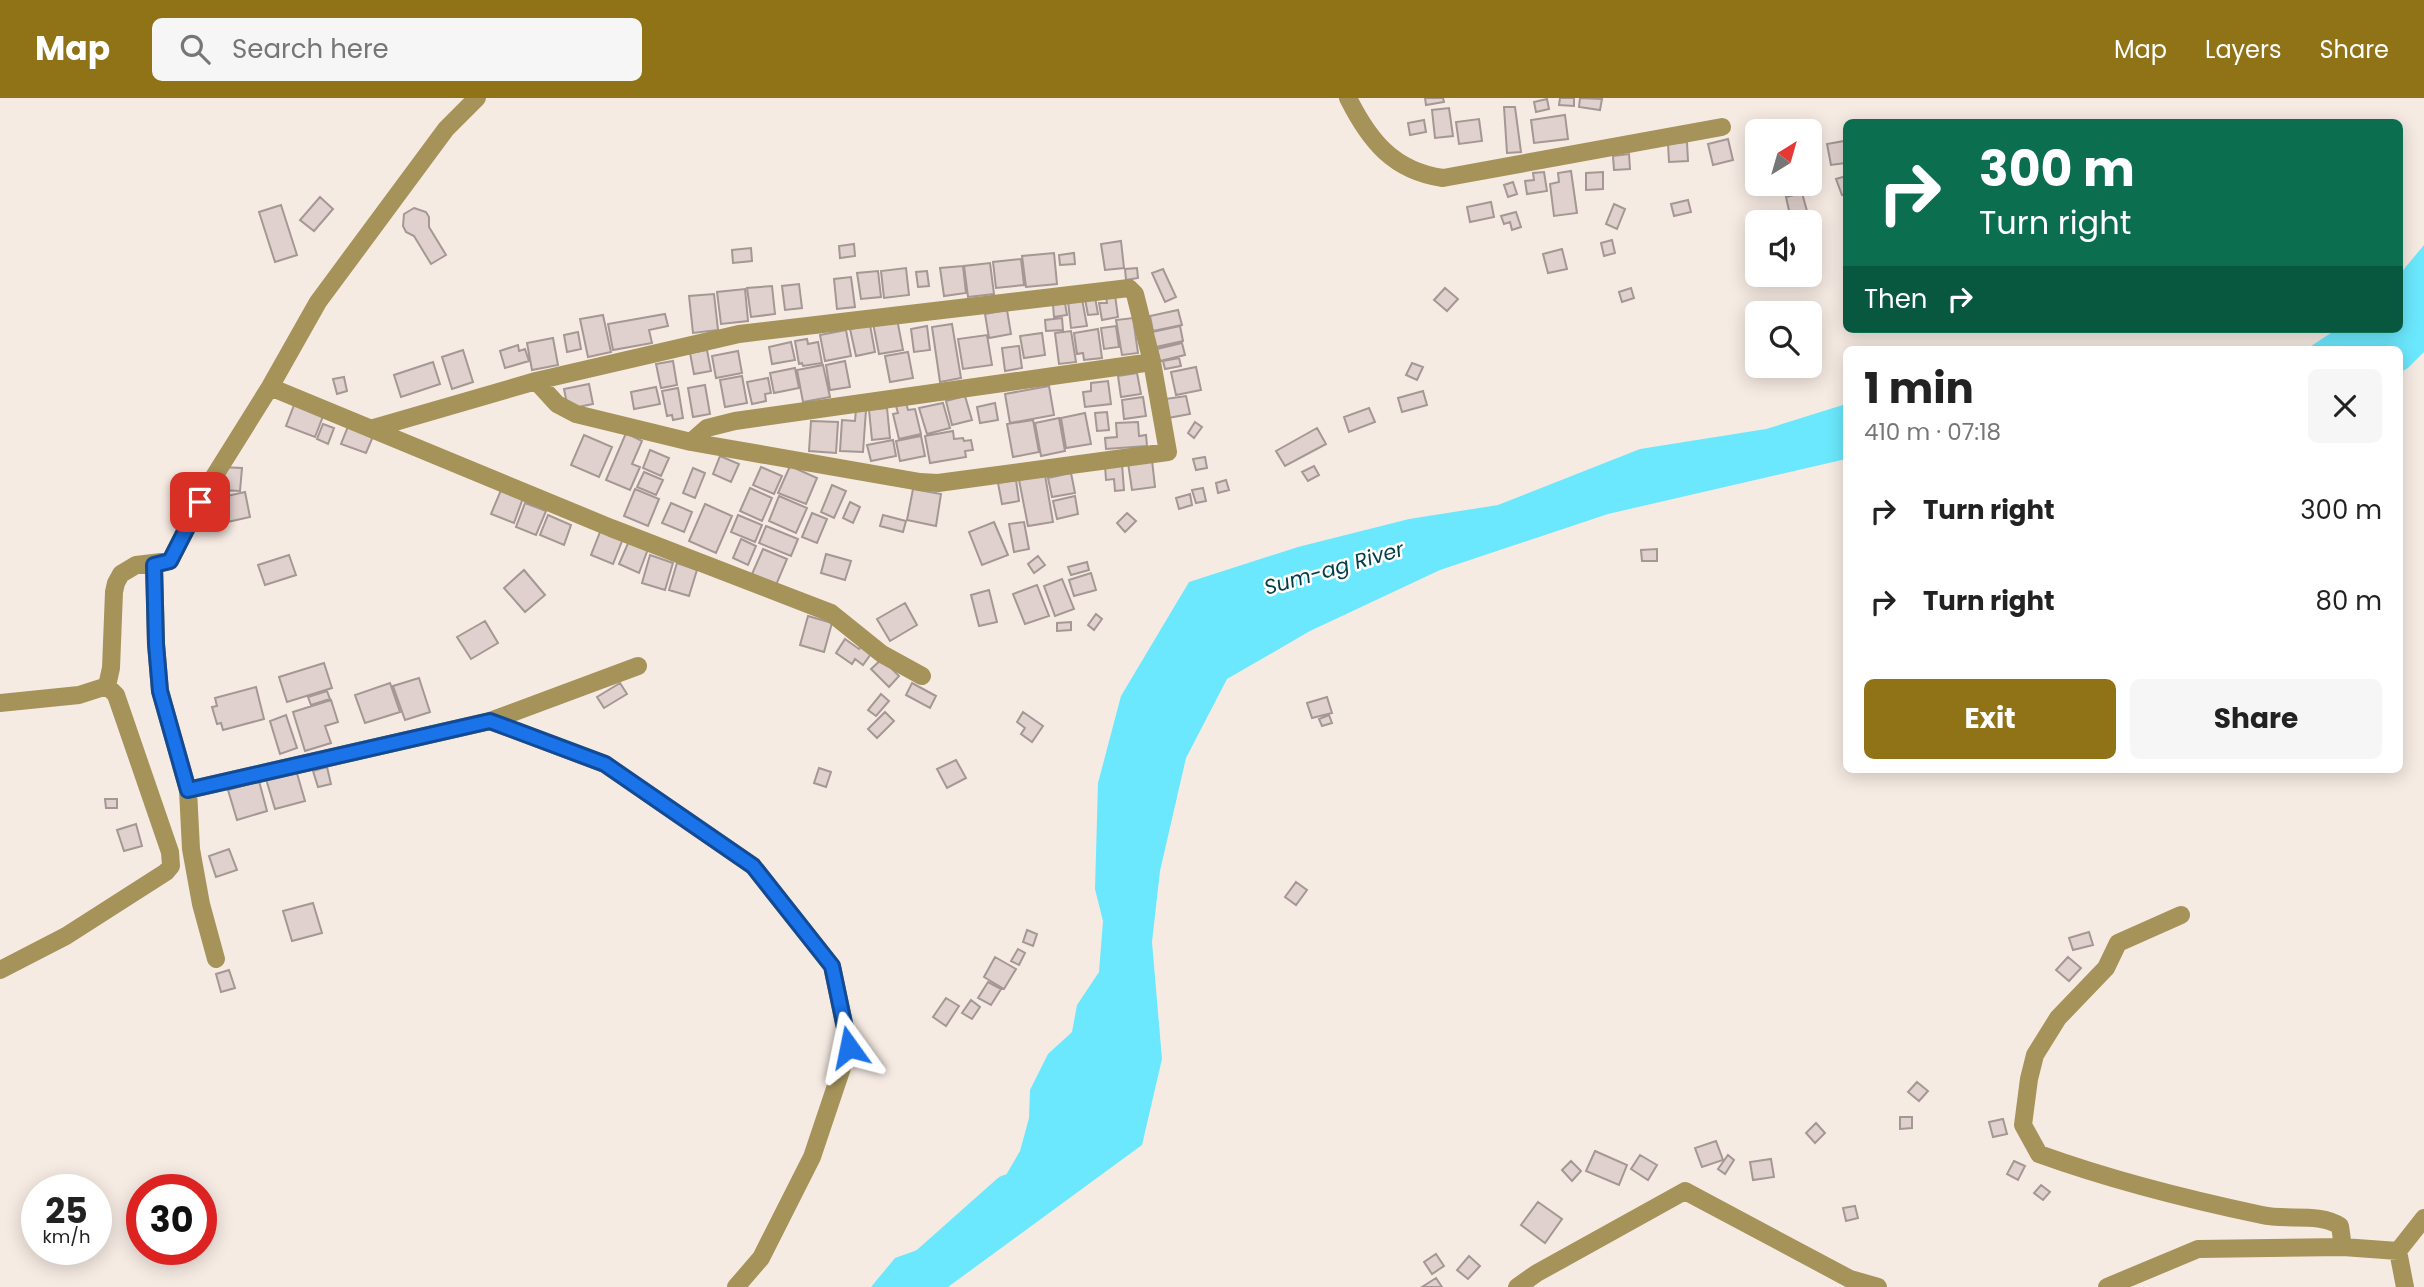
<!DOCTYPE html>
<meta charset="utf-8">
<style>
:root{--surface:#fff;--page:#f6f6f6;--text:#222;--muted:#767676;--accent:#907217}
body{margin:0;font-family:Poppins,sans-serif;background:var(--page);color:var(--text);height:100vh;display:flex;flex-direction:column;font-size:26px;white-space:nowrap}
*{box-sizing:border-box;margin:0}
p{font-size:23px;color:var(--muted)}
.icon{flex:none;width:38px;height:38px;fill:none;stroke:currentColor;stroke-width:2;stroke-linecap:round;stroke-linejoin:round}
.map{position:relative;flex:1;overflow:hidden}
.side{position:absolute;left:1843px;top:248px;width:560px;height:427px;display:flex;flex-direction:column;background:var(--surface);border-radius:10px;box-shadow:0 4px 18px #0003}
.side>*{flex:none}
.top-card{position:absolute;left:1843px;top:21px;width:560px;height:214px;border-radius:10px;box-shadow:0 4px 18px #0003;background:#0b6e4f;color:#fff;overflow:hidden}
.needle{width:46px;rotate:37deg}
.buttons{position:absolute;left:1745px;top:21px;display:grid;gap:14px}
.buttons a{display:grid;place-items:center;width:77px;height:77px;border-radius:10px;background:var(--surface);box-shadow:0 4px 18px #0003;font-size:35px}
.speed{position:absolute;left:21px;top:1076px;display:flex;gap:14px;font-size:35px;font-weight:700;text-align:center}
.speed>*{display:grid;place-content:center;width:91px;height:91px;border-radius:50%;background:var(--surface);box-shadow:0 4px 18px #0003;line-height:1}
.speed small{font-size:18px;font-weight:400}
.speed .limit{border:10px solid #d22;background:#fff;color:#111}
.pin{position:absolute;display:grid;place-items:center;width:60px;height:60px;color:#fff;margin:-30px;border-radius:14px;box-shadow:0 4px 10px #0006}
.me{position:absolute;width:77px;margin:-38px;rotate:348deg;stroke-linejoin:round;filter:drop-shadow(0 0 5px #0008)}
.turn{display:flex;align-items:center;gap:24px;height:147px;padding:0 21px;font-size:32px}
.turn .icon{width:91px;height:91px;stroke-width:2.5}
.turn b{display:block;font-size:49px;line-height:60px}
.then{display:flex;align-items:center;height:66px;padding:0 21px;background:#0003;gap:14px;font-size:26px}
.round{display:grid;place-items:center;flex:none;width:74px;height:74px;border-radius:10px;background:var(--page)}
.headline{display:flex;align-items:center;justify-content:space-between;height:119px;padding:0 21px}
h1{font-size:42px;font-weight:700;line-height:52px}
.cta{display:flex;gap:14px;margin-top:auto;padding:14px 21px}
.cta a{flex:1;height:80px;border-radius:10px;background:var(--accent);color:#fff;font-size:28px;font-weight:700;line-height:80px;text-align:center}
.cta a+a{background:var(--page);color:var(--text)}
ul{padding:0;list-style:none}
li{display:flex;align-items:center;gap:21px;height:91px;padding:0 21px}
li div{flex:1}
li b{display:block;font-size:26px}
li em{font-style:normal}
header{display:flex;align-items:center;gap:42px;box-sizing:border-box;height:98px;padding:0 35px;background:var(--accent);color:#fff}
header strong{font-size:33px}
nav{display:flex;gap:38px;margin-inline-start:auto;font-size:24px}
.search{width:490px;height:63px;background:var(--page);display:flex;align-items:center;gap:18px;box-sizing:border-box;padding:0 24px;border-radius:10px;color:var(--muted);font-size:26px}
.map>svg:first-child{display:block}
.water{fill:#6be8fd}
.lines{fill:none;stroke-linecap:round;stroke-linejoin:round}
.river{stroke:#6be8fd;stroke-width:33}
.building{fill:#e0d1ce;stroke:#a49794;stroke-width:2}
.street{stroke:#a5935a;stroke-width:18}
.route-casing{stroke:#114b97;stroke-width:18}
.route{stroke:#1a73e8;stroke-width:12}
.labels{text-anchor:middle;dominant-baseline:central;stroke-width:5;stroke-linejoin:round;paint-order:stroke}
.water-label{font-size:21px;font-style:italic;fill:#003f47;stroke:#fff}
</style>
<header>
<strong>Map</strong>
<div class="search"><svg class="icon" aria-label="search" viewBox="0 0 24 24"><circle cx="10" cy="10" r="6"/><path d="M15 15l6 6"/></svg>Search here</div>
<nav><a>Map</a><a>Layers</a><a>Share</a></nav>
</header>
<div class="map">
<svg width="2424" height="1189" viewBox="0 0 2424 1189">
<rect width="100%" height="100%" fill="#f6ebe3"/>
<path class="water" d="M2424 147V254L2408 270 2399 275V252H2305L2337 231H2399V177Z
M1846 306V361L1608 416 1440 472 1310 533 1227 581 1186 660 1160 773 1152 844 1162 961 1142 1047 948 1189H871L895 1160 945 1142 973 1125 999 1089 1020 1053 1029 1020 1030 992 1048 956 1072 934 1077 907 1099 874 1103 823 1095 791 1098 685 1121 598 1189 484 1298 449 1409 421 1498 407 1640 351 1766 331Z"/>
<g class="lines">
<path class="river" d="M900 1189 1008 1093"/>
</g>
<path class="building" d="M1425 0H1443L1444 4 1426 7Z
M1560 0H1574V8L1559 7Z
M1580 0 1602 1 1600 12 1579 9Z
M1547 1 1549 11 1536 14 1534 4Z
M1504 9H1515L1521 54 1507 55Z
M1449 10 1453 38 1435 40 1432 12Z
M1565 17 1568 41 1534 45 1531 22Z
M1479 21 1482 43 1459 46 1456 24Z
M1424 22 1426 34 1410 37 1408 25Z
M1728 41 1733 62 1713 67 1708 46Z
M1844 43 1846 65 1831 67 1827 46Z
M1687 44 1688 63 1669 64 1668 46Z
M1629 56 1630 71 1614 72 1613 58Z
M1571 73 1577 115 1554 118 1550 86 1559 84 1558 75Z
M1544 74 1547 93 1527 96 1525 83 1534 82 1533 75Z
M1603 74V91L1586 92V75Z
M1846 78V96L1842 97 1836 81Z
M1513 84 1517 96 1508 99 1504 87Z
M1802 95 1807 113 1790 117 1786 99Z
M320 99 333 111 314 133 300 122Z
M1688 102 1691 114 1674 118 1671 106Z
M1491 104 1494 119 1470 124 1467 109Z
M1614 106 1625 111 1617 131 1606 126Z
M281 107 297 157 275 164 259 114Z
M414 110 426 114 429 119V129L446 157 431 166 414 138 406 134 403 128 404 116Z
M1516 114 1521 129 1512 132 1510 124 1504 126 1501 118Z
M1612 142 1615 155 1604 158 1601 145Z
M1121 143 1124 170 1105 172 1101 146Z
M854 146 855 158 840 160 839 148Z
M751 150 752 163 733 165 732 152Z
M1562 151 1567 171 1548 175 1543 156Z
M1054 155 1057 186 1026 189 1022 158Z
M1074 155 1075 166 1060 167 1059 157Z
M1021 161 1024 187 996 190 993 164Z
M990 165 994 196 968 199 964 168Z
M963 168 966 195 944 198 940 170Z
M906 170 909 197 884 200 881 173Z
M1137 170 1138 180 1126 182 1125 171Z
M1163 171 1176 199 1165 204 1152 175Z
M878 173 881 199 861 201 857 175Z
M927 173 929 188 918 189 916 174Z
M851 179 855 209 837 211 834 181Z
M799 186 802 210 785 212 782 188Z
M772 188 775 216 751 219 747 190Z
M1445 190 1458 201 1447 213 1434 202Z
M1631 190 1634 200 1622 204 1619 194Z
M745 191 748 223 721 226 717 194Z
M714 196 718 232 693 235 689 198Z
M1115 197 1118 219 1102 222 1099 205H1107L1106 199Z
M1095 199 1098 216 1088 217 1085 201Z
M1082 201 1087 228 1071 230 1068 203Z
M1065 205 1067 217 1054 219 1053 207Z
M1007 212 1011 236 989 240 985 216Z
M1178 212 1182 227 1153 233 1150 218Z
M665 216 668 228 649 232 652 245 613 252 608 226Z
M603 217 611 254 588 259 580 221Z
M1062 220 1063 232 1046 233 1045 222Z
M1133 220 1138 255 1122 257 1116 222Z
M897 221 903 252 879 256 873 225Z
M952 226 961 280 940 284 932 229Z
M870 227 875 254 856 258 850 231Z
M927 228 930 252 914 254 911 231Z
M1116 228 1119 249 1104 251 1101 230Z
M1180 228 1183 243 1156 249 1152 234Z
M1098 231 1102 260 1084 262 1083 255 1077 256 1074 235Z
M846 232 851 258 825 263 820 237Z
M1071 233 1076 264 1059 266 1055 235Z
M578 234 581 251 567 254 564 237Z
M1042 235 1045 257 1024 260 1020 238Z
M987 237 992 267 963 271 958 241Z
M553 240 558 267 532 272 527 245Z
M807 241 808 246 818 244 822 265 803 268 802 265 799 266 795 243Z
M791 244 795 262 772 266 769 249Z
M1182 245 1185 257 1160 263 1157 251Z
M518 247 519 253 525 251 529 263 505 270 500 253Z
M1019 248 1022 270 1005 273 1002 250Z
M463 252 473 284 452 291 442 259Z
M707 252 711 273 694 276 690 255Z
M738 253 742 275 716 280 712 258Z
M908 254 913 280 890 284 885 258Z
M1179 260 1181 268 1165 271 1163 263Z
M673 263 677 287 661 290 656 266Z
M845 263 850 289 830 292 826 267Z
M433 264 440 286 401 299 394 277Z
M1412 265 1423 269 1417 282 1406 277Z
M823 267 830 299 803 304 797 272Z
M1196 269 1201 292 1176 297 1171 274Z
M795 270 799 290 774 295 770 275Z
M1137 275 1141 296 1121 299 1118 278Z
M742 278 747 305 725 309 720 282Z
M344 279 347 293 337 296 333 281Z
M768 280 771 295 765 296 766 303 752 306 747 284Z
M1108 283 1111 306 1085 309 1083 294 1091 293V285Z
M589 286 593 306 568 311 564 291Z
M705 287 710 316 693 319 688 290Z
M1049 288 1054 317 1010 325 1005 296Z
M656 289 660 306 634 311 631 294Z
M678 290 683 320 673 322 672 317 667 318 662 293Z
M1423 293 1427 307 1402 314 1398 300Z
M965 298 972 322 952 327 946 303Z
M1186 298 1190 316 1168 320 1165 301Z
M1143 299 1146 318 1124 321 1122 302Z
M296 302 325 313 315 339 286 328Z
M906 305 908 312 915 311 921 336 899 341 893 316 898 315 896 308Z
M943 305 950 330 927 336 919 310Z
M995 305 998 322 980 325 977 309Z
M887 310 890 340 872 342 869 312Z
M1369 310 1375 324 1349 334 1344 319Z
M856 311 866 312 863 354 840 353 842 322 855 323Z
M1107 314 1109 332 1097 333 1095 315Z
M1085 315 1091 346 1066 350 1061 320Z
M1059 320 1065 353 1041 358 1035 325Z
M1033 322 1039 354 1013 359 1007 326Z
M811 323 838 324 836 355 809 353Z
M1138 324 1139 338 1146 337 1147 348 1106 351 1105 340 1117 339 1116 325Z
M1195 324 1202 329 1194 340 1188 335Z
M323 326 334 330 328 346 317 341Z
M349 326 374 336 366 355 341 346Z
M1317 330 1326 346 1285 368 1276 353Z
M953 333 954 341 963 340 964 343 971 342 973 352 965 353 966 359 930 365 925 338Z
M626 335 642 343 632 366 640 369 630 392 606 382Z
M584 337 612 349 599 379 571 367Z
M921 338 925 358 900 363 896 343Z
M893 342 896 358 871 363 867 347Z
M650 352 669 360 661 378 643 370Z
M720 358 739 366 731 384 713 376Z
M1205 359 1207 370 1196 372 1193 361Z
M1152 362 1155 389 1132 392 1128 365Z
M1122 366 1124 392 1115 393 1114 381 1106 382 1105 368Z
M790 368 817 380 806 406 778 395Z
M1314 368 1319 377 1308 383 1302 374Z
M221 369 242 370 240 393 220 392Z
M761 369 782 378 774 396 753 387Z
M693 370 705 375 695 400 683 395Z
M644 374 663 382 656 397 637 389Z
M1071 375 1075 395 1052 399 1048 380Z
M1045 377 1053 424 1028 428 1019 382Z
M1016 382 1019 403 1002 406 998 385Z
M1226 382 1229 392 1218 395 1216 385Z
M832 387 846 393 834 420 821 414Z
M750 390 772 400 762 423 740 413Z
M1203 390 1206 403 1196 405 1192 392Z
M635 391 659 401 648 428 624 418Z
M913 391 941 396 936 428 907 422Z
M501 392 523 400 514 425 491 416Z
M245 394 250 419 214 427 209 402Z
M1190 396 1192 407 1179 411 1176 400Z
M779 398 807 410 796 435 769 423Z
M1075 398 1078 416 1057 421 1053 403Z
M850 404 860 409 853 425 843 420Z
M525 405 546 413 536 437 516 429Z
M671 405 692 414 684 434 662 425Z
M705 406 732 418 716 455 689 443Z
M812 415 827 421 817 445 802 439Z
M1127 415 1136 423 1125 434 1117 425Z
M548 417 571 427 564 447 540 437Z
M738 417 762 427 755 444 731 434Z
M883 417 906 423 903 434 880 428Z
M994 424 1008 457 982 467 969 434Z
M1024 424 1029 451 1014 454 1009 426Z
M766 428 798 441 791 458 759 445Z
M602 429 624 438 613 466 591 457Z
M741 441 756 448 748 467 733 460Z
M629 443 648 451 639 475 619 466Z
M763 451 787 461 776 487 752 476Z
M1657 451V463H1642L1641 452Z
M826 456 851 463 845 482 821 475Z
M289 457 296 477 265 487 258 467Z
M650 457 673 465 665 492 642 485Z
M1038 458 1045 467 1034 475 1028 466Z
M1087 464 1089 472 1071 477 1068 469Z
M677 465 697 472 689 498 669 492Z
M524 472 545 497 525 514 504 490Z
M1091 475 1096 492 1074 498 1069 482Z
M1062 481 1074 511 1055 518 1044 488Z
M1037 487 1049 518 1025 526 1013 496Z
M989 492 997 524 979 528 971 497Z
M905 505 917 527 890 543 877 521Z
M1096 516 1102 521 1094 532 1088 527Z
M808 518 832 525 824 554 800 547Z
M485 523 498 545 471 561 457 539Z
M1071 524V532L1057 533V525Z
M845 541 859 551 863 546 873 553 863 567 855 561 852 566 836 555Z
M882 561 899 578 889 589 871 571Z
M324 565 332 590 287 604 279 579Z
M419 580 430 614 405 622 393 588Z
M390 585 400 614 365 625 355 597Z
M620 585 627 596 604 610 597 599Z
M912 585 936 598 930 610 906 597Z
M256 589 264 621 223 632 221 625 217 626 212 609 217 608 215 600Z
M327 593 330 601 311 607 308 599Z
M881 596 889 603 876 618 868 612Z
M1327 599 1332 615 1312 620 1307 605Z
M331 602 338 624 325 628 331 645 305 653 293 614Z
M885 614 894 623 877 640 868 631Z
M1023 614 1043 628 1032 644 1021 636 1025 630 1017 624Z
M286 617 297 650 280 656 270 623Z
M1329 617 1332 625 1322 628 1319 621Z
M956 662 966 680 947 690 937 671Z
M327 669 331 686 318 689 313 673Z
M819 670 831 674 826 689 814 685Z
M296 672 305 703 275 711 266 681Z
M259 683 267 713 237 722 228 692Z
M105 701H117V710H106Z
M136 726 142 748 124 753 117 732Z
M229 751 237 772 216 779 209 758Z
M1296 784 1307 792 1296 807 1285 799Z
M313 805 322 835 292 843 283 813Z
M1027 832 1037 836 1033 848 1023 844Z
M2089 834 2093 847 2073 852 2069 840Z
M1018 851 1025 855 1019 867 1011 863Z
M995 859 1016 871 1004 891 984 879Z
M2068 859 2081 870 2069 883 2056 872Z
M229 872 235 890 221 894 216 876Z
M988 884 1001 891 991 907 978 900Z
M946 900 959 908 946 928 933 919Z
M971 902 980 909 972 921 962 915Z
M1917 984 1928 993 1919 1003 1908 994Z
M1900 1019H1912V1030L1900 1031Z
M2003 1021 2007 1036 1993 1039 1989 1024Z
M1816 1025 1825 1035 1815 1045 1806 1035Z
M1716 1043 1723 1062 1702 1069 1695 1050Z
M1595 1053 1627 1067 1619 1087 1586 1073Z
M1640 1057 1657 1067 1648 1082 1631 1071Z
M1728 1057 1734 1062 1725 1076 1718 1071Z
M1771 1061 1774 1079 1753 1082 1750 1064Z
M1571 1063 1581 1073 1572 1083 1562 1072Z
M2014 1063 2025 1068 2018 1082 2007 1076Z
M2041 1087 2050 1094 2043 1102 2034 1095Z
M1538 1104 1562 1121 1545 1145 1521 1127Z
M1855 1108 1858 1120 1846 1123 1843 1110Z
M1436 1156 1444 1168 1432 1176 1424 1164Z
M1469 1158 1480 1168 1468 1181 1457 1172Z
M1436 1180 1442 1189H1422Z"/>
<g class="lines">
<path class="street" d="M1348 0C1369 42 1393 73 1443 80L1722 29
M270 289 611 430 831 515 882 556 922 578
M374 330 536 283 739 236 1129 190 1135 196 1152 264 1168 354 938 385 920 384 691 344 576 316 557 306 536 283
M691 344 707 330 735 323 1152 264
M154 467 156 546 160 593 188 692 191 751 201 806 216 861
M0 605 79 597 107 588 111 570 114 494 116 485 121 476 136 467 170 463 210 385 270 289 318 204 446 31 477 0
M490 623 638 568
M188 692 490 623 605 666 753 768 832 868 849 949 812 1059 761 1160 736 1189
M2181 817 2118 845 2106 870 2058 920 2035 957 2029 981 2023 1027 2039 1056C2111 1082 2186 1101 2262 1117 2287 1123 2319 1114 2340 1128L2343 1149
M0 872 66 838 166 774 171 768 170 754 116 597 107 588
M1517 1189 1537 1175 1685 1093 1850 1181 1878 1189
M2107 1189 2198 1151 2343 1149 2398 1153
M2405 1189 2398 1153 2424 1120"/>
</g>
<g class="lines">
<g class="route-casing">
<path id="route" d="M200 404 170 463 154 467 156 546 160 593 188 692 490 623 605 666 753 768 832 868 849 949"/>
</g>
<use href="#route" class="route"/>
</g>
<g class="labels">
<g class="water-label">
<text transform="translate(1334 470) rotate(-16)">Sum-ag River</text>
</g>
</g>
</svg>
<div class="buttons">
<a><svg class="needle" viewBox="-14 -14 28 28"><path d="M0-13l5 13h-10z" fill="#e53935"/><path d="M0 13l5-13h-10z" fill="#767676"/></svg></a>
<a><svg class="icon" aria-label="sound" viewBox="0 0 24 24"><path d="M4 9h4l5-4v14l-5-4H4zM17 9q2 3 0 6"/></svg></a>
<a><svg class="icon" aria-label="search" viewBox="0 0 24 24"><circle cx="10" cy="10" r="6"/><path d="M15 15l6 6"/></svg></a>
</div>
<div class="speed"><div>25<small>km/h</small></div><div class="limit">30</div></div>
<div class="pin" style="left:200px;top:404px;background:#d93025"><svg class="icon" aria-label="arrive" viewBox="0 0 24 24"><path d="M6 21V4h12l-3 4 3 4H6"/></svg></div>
<svg class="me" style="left:849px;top:949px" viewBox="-20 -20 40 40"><path d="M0-17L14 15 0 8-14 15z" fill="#1a73e8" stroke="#fff" stroke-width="4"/></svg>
<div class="top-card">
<div class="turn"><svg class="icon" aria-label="right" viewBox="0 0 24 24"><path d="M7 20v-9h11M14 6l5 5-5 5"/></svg><div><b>300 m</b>Turn right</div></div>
<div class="then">Then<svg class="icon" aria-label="right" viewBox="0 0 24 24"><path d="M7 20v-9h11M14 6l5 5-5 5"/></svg></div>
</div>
<section class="side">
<div class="headline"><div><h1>1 min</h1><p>410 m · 07:18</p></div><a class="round"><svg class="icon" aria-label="close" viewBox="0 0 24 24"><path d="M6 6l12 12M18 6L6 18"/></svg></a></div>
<ul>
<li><svg class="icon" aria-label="right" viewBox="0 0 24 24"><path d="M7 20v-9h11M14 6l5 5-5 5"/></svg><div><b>Turn right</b></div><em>300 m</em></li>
<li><svg class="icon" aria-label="right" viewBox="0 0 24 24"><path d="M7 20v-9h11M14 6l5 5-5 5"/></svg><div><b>Turn right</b></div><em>80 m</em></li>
</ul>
<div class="cta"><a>Exit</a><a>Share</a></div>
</section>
</div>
